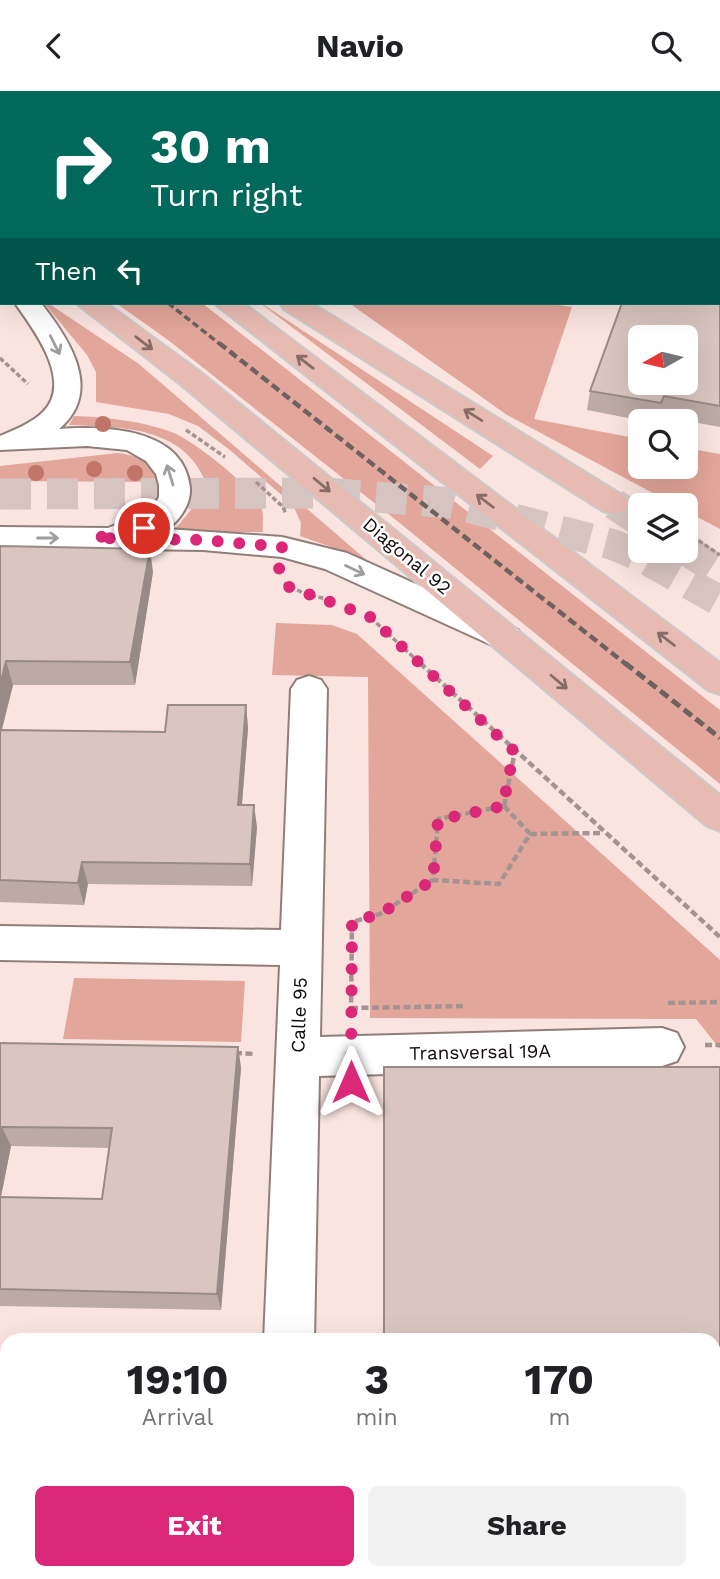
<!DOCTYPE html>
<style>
:root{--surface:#fff;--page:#f2f2f2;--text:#202124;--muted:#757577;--accent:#db2777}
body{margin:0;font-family:"Work Sans",sans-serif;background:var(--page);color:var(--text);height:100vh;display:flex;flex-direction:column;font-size:26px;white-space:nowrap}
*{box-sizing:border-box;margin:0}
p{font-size:23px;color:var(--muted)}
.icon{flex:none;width:38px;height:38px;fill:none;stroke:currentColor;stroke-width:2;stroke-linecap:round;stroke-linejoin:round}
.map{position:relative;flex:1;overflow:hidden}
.details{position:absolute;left:0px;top:1242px;width:721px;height:247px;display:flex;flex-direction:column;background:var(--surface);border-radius:21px 21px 0 0;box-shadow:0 7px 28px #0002}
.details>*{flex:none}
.banner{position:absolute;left:0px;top:0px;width:721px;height:214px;box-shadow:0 7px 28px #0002;background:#00695c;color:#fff;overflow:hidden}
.needle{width:46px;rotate:262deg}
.tools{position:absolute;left:628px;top:234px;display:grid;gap:14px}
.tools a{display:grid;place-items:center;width:70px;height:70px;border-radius:10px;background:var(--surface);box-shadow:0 7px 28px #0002;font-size:35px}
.pin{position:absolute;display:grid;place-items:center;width:60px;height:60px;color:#fff;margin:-30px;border:4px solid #fff;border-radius:50%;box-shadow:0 2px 7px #0007}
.me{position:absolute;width:77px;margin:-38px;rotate:0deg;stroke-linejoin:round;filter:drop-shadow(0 0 5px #0008)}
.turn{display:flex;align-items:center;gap:24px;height:147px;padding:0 35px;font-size:32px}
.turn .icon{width:91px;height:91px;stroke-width:2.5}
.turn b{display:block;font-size:49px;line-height:60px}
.then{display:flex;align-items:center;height:66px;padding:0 35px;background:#0003;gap:14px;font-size:26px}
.eta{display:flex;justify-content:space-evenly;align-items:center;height:119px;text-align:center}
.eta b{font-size:42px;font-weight:700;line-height:49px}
.action{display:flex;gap:14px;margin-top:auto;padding:14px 35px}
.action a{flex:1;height:80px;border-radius:10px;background:var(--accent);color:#fff;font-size:28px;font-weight:700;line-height:80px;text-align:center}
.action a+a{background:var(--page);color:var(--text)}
header{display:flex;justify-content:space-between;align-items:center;height:91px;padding:0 35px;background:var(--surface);font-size:32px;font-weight:700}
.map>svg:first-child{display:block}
.green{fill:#e3a69a}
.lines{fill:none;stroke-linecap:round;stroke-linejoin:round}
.primary-tunnel{stroke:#d6c4c0;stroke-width:31;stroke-dasharray:31 16;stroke-linecap:butt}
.street-casing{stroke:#907e7a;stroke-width:4}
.secondary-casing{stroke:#907e7a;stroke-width:4}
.primary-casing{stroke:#cbcac9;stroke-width:4}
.path-far2{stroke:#a49491;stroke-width:2.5;stroke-dasharray:4.5 2.5;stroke-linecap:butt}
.path-far1{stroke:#a49491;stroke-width:3.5;stroke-dasharray:5 2.5;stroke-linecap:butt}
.path{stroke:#a49491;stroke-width:4.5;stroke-dasharray:7 3.5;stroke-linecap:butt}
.street{fill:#fff;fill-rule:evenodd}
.secondary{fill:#fff;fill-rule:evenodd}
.primary{fill:#e8bbb2;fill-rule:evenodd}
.rail-far2{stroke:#6e6260;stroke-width:3.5;stroke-dasharray:7 3.5;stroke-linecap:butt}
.rail-far1{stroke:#6e6260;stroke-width:4.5;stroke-dasharray:9 4.5;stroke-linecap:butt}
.rail{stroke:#6e6260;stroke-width:5;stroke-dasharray:10 5;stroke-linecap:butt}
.tree{fill:#bf7669}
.wall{fill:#bbaaa6;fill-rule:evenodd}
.shaded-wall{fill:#988b87}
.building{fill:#d9c6c1;stroke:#988b87;stroke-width:2;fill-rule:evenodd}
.oneway{stroke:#886c66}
.oneway2{stroke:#a09e9d}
.route{stroke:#db2777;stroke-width:12;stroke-dasharray:0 21.6}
.labels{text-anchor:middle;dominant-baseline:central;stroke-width:5;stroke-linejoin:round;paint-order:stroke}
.street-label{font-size:19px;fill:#120c0a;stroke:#fff}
</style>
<header><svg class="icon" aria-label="back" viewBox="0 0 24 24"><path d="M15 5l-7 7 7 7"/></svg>Navio<svg class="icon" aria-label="search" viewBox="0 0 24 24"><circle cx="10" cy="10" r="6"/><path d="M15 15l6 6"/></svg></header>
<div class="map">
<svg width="720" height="1488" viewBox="0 0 720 1488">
<rect width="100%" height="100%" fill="#f9e4e0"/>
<path class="green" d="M44 212H48L139 273 385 485 340 459 300 445 301 432 293 414 230 359 198 335 169 323 96 311V281L87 264Z
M116 212H202L720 619V693L396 429 168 249Z
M260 212H261L493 365 480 378Z
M349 212H544L572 216 534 328 640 348V376H686V357L720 363V438L686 420V415H677L507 324Z
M74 325C108 326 142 330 174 342 195 351 256 398 262 419 264 426 262 434 263 441H173L194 415 206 392C184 335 121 336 69 334Z
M118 362C135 364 155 371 156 391L0 390V375Z
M276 532 332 534 357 543 720 869V958L696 928 370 927 368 586 272 584Z
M74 887 245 890 241 951 63 948Z"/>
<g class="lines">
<path class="primary-tunnel" d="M0 403 325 402 452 412 614 454 642 466 720 510
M614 413 640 430
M686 459 720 481"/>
<g class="street-casing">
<path id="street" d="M256 0H278L255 2Z
M594 0H616L593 2Z
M309 585 321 589 327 598 320 946 662 937 677 942 684 956 677 970 662 975 319 985 314 1250H264L280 874 0 869V835L281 839 291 598 297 589Z
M254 1482H310L309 1488H253Z"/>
</g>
<g class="secondary-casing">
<path id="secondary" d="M0 162 2 163V181L0 180Z
M15 212H41C69 248 104 300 59 338 103 335 184 336 190 397 191 413 180 429 167 438L282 446 347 462 518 539 523 547 518 555 506 559 494 555 325 478 282 466 203 459 0 456V436L108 437 151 420 159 406V394L156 383 146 370 127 359 87 355 0 359V345C14 339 32 332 43 321 74 290 33 238 15 212Z"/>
</g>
<g class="primary-casing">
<path id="primary" d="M0 29 2 30V44L0 43Z
M0 139H2V155H0Z
M76 212H106L199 280 720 704V740L707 735 282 378 179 292Z
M214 212H243L720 572V603L708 599Z
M280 212H311L625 406 630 413 625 420 614 423 603 420 284 218Z"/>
</g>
<path class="path-far2" d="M17 0 20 2"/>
<path class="path-far1" d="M0 267 28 293
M186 339 225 366
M256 391 283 416 286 423
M686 441 720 464
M284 492 305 503 331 509
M371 527 422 574"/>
<path class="path" d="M420 572 720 846
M504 715 515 660
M504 715 530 743 499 793 433 789 438 728Z
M530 743 602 742
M668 912 720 911
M351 917 464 915
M351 922 352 831 380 823 433 789
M705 954H720
M235 962 255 963"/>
<use href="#street" class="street"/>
<use href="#secondary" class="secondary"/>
<use href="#primary" class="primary"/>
<path class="rail-far2" d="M168 212 221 254"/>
<path class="rail-far1" d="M219 252 627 574"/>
<path class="rail" d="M625 572 720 647"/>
</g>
<g class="tree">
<circle cx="103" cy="333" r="8"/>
<circle cx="94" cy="378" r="8"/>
<circle cx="36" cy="382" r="8"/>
<circle cx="135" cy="382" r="8"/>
</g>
<path class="wall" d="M105 0H241L239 2H108Z
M720 0V213L711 212H719Z
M720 213V336L660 325 658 331H649L587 319 590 300Z
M0 455 153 481 135 594H13L2 639 165 641 246 614 248 637 242 714 257 736 252 795 88 793 84 814 0 811Z
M0 952 238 956 241 977 221 1219 0 1215ZM11 1055 109 1057 102 1108 1 1106Z
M384 976H720V1488H432V1482H714V1250H383Z"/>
<path class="shaded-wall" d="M223 0H241L239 2H222Z
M150 458 153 481 135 594 130 571Z
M6 570 13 594 0 645V594Z
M246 614 248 637 240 736 238 714Z
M254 714 257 736 252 795 250 773Z
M82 771 88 793 84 814 78 792Z
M238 956 241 977 221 1219 217 1203Z
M2 1036 11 1055 0 1110V1044Z
M152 1482H160L159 1488H152Z"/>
<path class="building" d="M128 0H223L222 2H132Z
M309 0H550L549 2H308Z
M647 0H720V193L719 2H647Z
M622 212H710L720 213V315L664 305 661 312 590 300ZM640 247H686V292H640Z
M0 455 150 458 130 571 6 570 0 594Z
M168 614H246L238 714H254L250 773 82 771 78 792 0 789V639L165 641Z
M0 952 238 956 217 1203 0 1198V1106L102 1108 112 1037 2 1036 0 1044Z
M384 976H720V1488H435V1482H714V1250H384Z
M0 1291H7V1482H152V1488H0Z"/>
<defs><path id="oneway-shaft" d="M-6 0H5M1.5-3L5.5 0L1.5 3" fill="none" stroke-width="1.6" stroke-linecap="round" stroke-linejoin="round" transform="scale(1.75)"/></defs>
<g class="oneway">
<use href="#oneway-shaft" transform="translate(144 252) rotate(37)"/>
<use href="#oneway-shaft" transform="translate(305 271) rotate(-142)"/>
<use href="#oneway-shaft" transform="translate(473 324) rotate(-148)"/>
<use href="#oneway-shaft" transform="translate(322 394) rotate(40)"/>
<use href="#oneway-shaft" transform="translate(485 410) rotate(-143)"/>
<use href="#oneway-shaft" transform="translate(666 548) rotate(-143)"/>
<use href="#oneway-shaft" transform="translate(559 591) rotate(40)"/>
</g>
<g class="oneway2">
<use href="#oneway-shaft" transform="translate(55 254) rotate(63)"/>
<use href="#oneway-shaft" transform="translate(170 384) rotate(-107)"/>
<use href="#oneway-shaft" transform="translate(48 447)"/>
<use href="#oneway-shaft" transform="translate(355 479) rotate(25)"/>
</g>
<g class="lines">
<path class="route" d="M144 437 95 447 203 449 282 456C278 472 276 484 289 496L369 525 514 660 503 715 438 729 433 789 380 823 352 831 351 991"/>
</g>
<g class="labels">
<g class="street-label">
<text transform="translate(407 465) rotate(40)">Diagonal 92</text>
<text transform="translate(299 924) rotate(-88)">Calle 95</text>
<text transform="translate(480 961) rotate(-1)">Transversal 19A</text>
</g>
</g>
</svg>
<div class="tools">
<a><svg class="needle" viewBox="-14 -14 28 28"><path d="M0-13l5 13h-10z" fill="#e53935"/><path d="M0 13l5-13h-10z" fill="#757577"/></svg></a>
<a><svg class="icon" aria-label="search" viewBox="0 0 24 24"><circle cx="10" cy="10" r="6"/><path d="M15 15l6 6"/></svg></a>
<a><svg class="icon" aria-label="layers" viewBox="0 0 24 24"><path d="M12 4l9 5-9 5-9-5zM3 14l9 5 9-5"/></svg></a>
</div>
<div class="pin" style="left:144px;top:437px;background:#d93025"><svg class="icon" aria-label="arrive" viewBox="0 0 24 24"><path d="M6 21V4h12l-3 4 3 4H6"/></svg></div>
<svg class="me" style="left:351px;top:991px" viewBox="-20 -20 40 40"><path d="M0-17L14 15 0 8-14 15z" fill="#db2777" stroke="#fff" stroke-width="4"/></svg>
<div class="banner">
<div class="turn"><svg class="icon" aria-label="right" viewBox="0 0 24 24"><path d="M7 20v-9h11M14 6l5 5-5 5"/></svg><div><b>30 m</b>Turn right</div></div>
<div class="then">Then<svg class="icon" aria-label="left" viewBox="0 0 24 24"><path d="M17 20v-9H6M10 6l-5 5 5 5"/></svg></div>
</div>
<section class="details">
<div class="eta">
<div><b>19:10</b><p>Arrival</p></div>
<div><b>3</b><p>min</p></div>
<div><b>170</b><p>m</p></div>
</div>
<div class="action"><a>Exit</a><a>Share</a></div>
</section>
</div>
